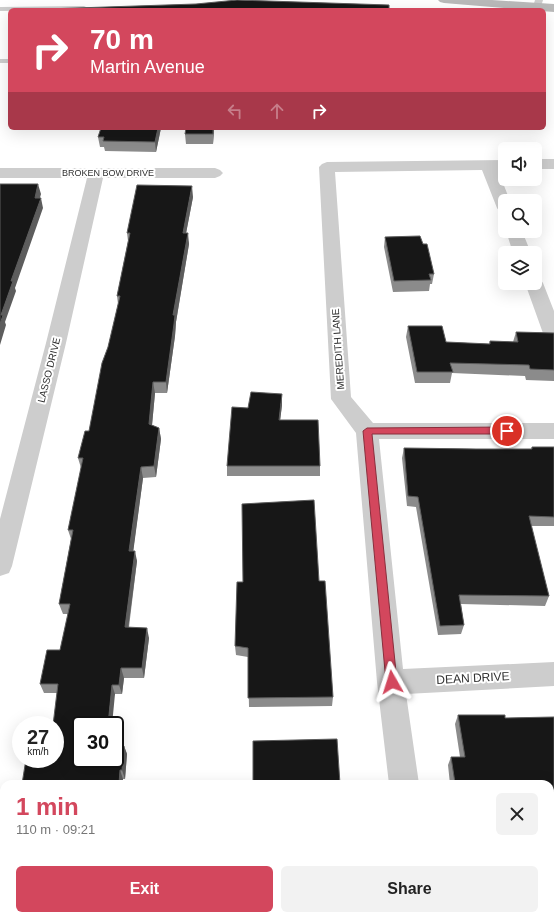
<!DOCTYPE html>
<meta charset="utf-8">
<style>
:root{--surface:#fff;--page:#f2f2f2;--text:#222;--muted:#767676;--accent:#d3475d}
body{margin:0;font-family:Helvetica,sans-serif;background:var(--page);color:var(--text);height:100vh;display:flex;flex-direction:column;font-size:15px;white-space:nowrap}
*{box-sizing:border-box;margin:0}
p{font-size:13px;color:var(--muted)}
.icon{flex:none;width:22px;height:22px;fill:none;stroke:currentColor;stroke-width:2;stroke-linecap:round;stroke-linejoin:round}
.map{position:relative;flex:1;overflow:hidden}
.drawer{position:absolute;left:0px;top:780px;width:554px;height:140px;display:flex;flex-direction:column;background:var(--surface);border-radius:12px 12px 0 0;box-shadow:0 4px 16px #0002}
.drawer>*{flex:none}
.guide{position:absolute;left:8px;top:8px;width:538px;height:122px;border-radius:6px;box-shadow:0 4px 16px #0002;background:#d3475d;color:#fff;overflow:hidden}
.fabs{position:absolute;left:498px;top:142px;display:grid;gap:8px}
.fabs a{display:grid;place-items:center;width:44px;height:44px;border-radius:6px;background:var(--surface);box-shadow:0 4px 16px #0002;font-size:20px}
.speed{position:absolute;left:12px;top:716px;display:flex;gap:8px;font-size:20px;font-weight:700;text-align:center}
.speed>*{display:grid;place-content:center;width:52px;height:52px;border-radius:50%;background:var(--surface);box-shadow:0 4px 16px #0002;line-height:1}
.speed small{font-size:10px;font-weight:400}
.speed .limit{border:2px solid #111;border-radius:6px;background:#fff;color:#111}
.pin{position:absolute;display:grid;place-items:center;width:34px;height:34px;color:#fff;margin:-17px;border:2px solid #fff;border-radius:50%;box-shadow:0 1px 4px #0007}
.me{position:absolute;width:44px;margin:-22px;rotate:354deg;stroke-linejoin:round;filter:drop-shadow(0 0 3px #0008)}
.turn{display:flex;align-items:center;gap:14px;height:84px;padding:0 16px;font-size:18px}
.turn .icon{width:52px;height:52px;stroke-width:2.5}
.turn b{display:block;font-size:28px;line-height:34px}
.lanes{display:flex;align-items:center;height:38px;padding:0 16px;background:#0003;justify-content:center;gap:20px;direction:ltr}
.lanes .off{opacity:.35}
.round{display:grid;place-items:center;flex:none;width:42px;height:42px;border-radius:6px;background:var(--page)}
.overview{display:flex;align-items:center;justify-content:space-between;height:68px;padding:0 16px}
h1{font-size:24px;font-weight:700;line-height:30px;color:var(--accent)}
.cta{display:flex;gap:8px;margin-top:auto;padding:8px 16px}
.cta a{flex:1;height:46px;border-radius:6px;background:var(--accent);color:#fff;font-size:16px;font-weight:700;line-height:46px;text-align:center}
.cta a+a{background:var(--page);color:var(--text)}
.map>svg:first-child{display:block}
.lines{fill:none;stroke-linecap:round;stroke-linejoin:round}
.lane{fill:#cdcdcd;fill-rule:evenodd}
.street{fill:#cdcdcd;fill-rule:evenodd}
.secondary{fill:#bababa;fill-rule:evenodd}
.wall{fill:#8b8b8b}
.shaded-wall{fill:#5d5d5d}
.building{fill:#171717;stroke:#5d5d5d}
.route{fill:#d3475d;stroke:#892e3c}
.labels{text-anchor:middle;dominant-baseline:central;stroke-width:4;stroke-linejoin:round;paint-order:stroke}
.far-street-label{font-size:9px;fill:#303030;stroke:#fff}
.street-label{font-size:10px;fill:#303030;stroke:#fff}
.near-street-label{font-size:12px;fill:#303030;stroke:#fff}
</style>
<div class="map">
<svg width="554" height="920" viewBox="0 0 554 920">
<rect width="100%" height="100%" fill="#fff"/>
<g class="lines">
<path class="lane" d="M535 0H543L540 10H532Z
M84 6 88 8 87 10 0 11V7Z
M0 59H10V63H0Z"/>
<path class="street" d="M535 159H554V169H535Z
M505 160V170H498L510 201H505V213L499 211 497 208 482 170 335 172 351 397 373 423H554V439H379L403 669 554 662V686L406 694 419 784H389L377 682 356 433 331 399 319 167 322 164 327 162Z
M0 168H215L220 170 223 173 220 176 215 178H103L66 343 12 566 9 573 0 576V519L46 343 87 178H0Z
M506 231H522L531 253H513Z
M535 278 540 279 543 283 554 311V342L547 340 544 336 525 283H535Z
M404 916H436L437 920H405Z"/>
<path class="secondary" d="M438 0H492L554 4V12L444 3 440 2Z"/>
</g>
<path class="wall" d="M161 128 156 152 105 151 104 147H100L98 137Z
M214 128 213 144H186L185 134Z
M193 197 186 233 189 244 176 322 175 336 167 393H155L152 425 159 428 161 439 156 477 143 478 133 551 137 561 129 627 149 638 144 678H124L122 694H115L81 759 124 746 127 754 125 779H123V784H22L55 759 57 693H44L40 684 60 650 68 614H63L59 604 71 539 68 530 81 468 78 458 89 431 118 304 117 296 128 241 127 233Z
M385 237 423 244 434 274 432 284H430L429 291 393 292 384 247Z
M408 326 446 342 489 344 490 341 513 342 516 332 554 333V381L526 380 525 376 452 373 450 383H415L406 337Z
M282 405 280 420 320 466V476H227V466L248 408Z
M532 447H554V526H531L549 596 545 606 461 604 464 625 461 634 438 635 416 507 407 506 402 458 404 448 476 449H531Z
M319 581 333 697 332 706 249 707 248 657 236 655 235 646 243 582Z
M458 715 505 718 554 717V805H550V784H450L448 765 451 757H460L455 724Z"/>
<path class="shaded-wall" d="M158 128H161L156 152 155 142Z
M213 128H214L213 144Z
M38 184 41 194 38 205 41 198 43 208 15 288 16 291 5 322 6 325 0 345V324L1 315Z
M192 186 193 197 184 244 183 233Z
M188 233 189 244 176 322 175 336 167 393 166 382 173 315Z
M153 382 155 393 151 436 149 424Z
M282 394V405L279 430V420Z
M159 428 161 439 156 477 154 466Z
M141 467 143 478 132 561 129 551Z
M135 551 137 561 127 637 125 627Z
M147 628 149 638 144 678 142 668Z
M121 668 124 678 122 694 119 685Z
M112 685 115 694 112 725H108Z
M124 746 127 754 125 779 122 770Z
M120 770 123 779V784H119Z
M78 916H83L82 920H77Z"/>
<path class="building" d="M237 0 389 5V10H45L46 9 196 4Z
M101 128H158L155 142 103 141 104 137H98Z
M186 128H213V134H185Z
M0 184H38L35 198H41L11 281H13L1 315H3L0 324Z
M137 185 192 186 183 233H188L173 315H175L174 324 166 382H153L149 424 159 428 154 466 141 467 129 551H135L125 627 147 628 142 668H121L119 685H112L108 725H81V759H115V746H124L122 770H120L119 784H22L26 759H55V725H53L58 684H40L47 650H60L70 604H59L73 530H68L83 458H78L85 431H89L102 363 108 347 120 296H117L130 233H127Z
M420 236 423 244H427L434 274H429L431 280 394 281 385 237Z
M408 326H442L446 342 490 344V341L518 342 516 332 554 333V370L530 369 529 365 450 363 453 372H417Z
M251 392 282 394 279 420H318L320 466H227L232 407 248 408Z
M532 447H554V517L529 516 549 596 459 595 464 625 440 626 418 497 408 496 404 448 476 449H532Z
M314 500 319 581H325L333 697 248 698V648L235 646 237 582H243L242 504Z
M458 715H505V718L554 717V797H550V784H469V783H455L451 757H465Z
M337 739 340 784H253V741Z
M4 872V916H78L77 920H0V892Z"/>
<path class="route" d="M507 427 512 431 507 434H372L397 682 395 686 392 688 388 686 386 682 363 431 367 428Z"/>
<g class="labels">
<g class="far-street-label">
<text x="108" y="173">BROKEN BOW DRIVE</text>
</g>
<g class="street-label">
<text transform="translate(338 349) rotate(-94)">MEREDITH LANE</text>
<text transform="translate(49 370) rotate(-76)">LASSO DRIVE</text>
</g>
<g class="near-street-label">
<text transform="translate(473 678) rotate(-3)">DEAN DRIVE</text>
</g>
</g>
</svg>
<div class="fabs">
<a><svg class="icon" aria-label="sound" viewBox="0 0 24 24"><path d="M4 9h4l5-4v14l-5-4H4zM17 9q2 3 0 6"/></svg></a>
<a><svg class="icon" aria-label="search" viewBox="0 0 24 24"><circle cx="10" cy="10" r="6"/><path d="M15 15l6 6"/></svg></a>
<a><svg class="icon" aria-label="layers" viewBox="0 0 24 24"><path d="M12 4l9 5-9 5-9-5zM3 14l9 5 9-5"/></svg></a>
</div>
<div class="speed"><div>27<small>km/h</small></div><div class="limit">30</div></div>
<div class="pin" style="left:507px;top:431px;background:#d93025"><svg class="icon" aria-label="arrive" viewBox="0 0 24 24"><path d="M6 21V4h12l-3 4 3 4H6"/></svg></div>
<svg class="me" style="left:392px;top:682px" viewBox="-20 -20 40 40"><path d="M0-17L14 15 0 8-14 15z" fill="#d3475d" stroke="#fff" stroke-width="4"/></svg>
<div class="guide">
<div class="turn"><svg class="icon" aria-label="right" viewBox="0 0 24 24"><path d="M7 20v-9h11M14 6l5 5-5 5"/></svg><div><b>70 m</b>Martin Avenue</div></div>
<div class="lanes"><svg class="icon off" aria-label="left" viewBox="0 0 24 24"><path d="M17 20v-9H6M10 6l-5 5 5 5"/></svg><svg class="icon off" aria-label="ahead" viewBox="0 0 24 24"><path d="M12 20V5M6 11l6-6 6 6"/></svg><svg class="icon" aria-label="right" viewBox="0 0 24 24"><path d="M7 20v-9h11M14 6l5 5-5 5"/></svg></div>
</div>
<section class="drawer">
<div class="overview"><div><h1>1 min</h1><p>110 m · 09:21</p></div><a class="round"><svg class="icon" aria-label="close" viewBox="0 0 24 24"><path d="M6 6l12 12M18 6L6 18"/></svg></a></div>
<div class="cta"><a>Exit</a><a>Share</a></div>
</section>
</div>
